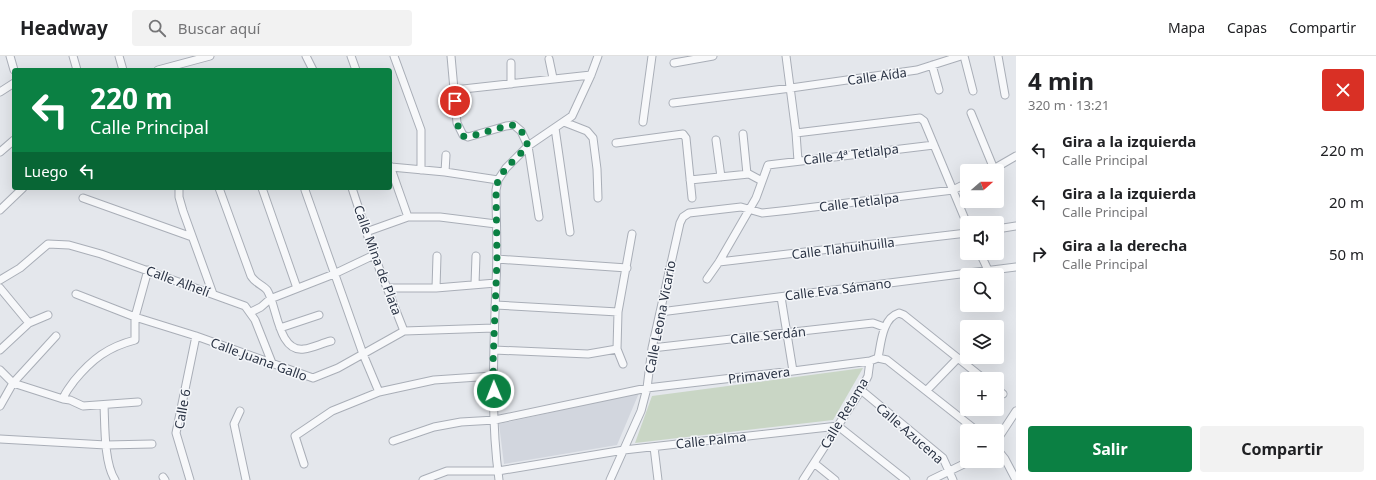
<!DOCTYPE html>
<html lang="es">
<meta charset="utf-8">
<style>
:root{--surface:#fff;--page:#f2f2f2;--text:#202124;--muted:#757577;--line:#e0e0e0;--accent:#0b8043}
body{margin:0;font-family:"Noto Sans",sans-serif;background:var(--page);color:var(--text);height:100vh;display:flex;flex-direction:column;font-size:15px;white-space:nowrap}
*{box-sizing:border-box;margin:0}
p{font-size:13px;color:var(--muted)}
.icon{flex:none;width:22px;height:22px;fill:none;stroke:currentColor;stroke-width:2;stroke-linecap:round;stroke-linejoin:round}
.map{position:relative;flex:1;overflow:hidden}
.sheet{display:flex;flex-direction:column;background:var(--surface);width:360px}
.sheet>*{flex:none}
.banner{position:absolute;left:12px;top:12px;width:380px;height:122px;border-radius:4px;box-shadow:0 4px 16px #0002;background:#0b8043;color:#fff;overflow:hidden}
.needle{width:26px;rotate:70deg}
.controls{position:absolute;left:960px;top:108px;display:grid;gap:8px}
.controls a{display:grid;place-items:center;width:44px;height:44px;border-radius:4px;background:var(--surface);box-shadow:0 4px 16px #0002;font-size:20px}
.pin{position:absolute;display:grid;place-items:center;width:34px;height:34px;color:#fff;margin:-17px;border:2px solid #fff;border-radius:50%;box-shadow:0 1px 4px #0007}
.me{position:absolute;width:44px;margin:-22px;rotate:359deg;stroke-linejoin:round;filter:drop-shadow(0 0 3px #0008)}
.turn{display:flex;align-items:center;gap:14px;height:84px;padding:0 12px;font-size:18px}
.turn .icon{width:52px;height:52px;stroke-width:2.5}
.turn b{display:block;font-size:28px;line-height:34px}
.then{display:flex;align-items:center;height:38px;padding:0 12px;background:#0003;gap:8px;font-size:15px}
.round{display:grid;place-items:center;flex:none;width:42px;height:42px;border-radius:4px;background:var(--page)}
.summary{display:flex;align-items:center;justify-content:space-between;height:68px;padding:0 12px}
h1{font-size:24px;font-weight:700;line-height:30px}
.primary-button{display:flex;gap:8px;margin-top:auto;padding:8px 12px}
.primary-button a{flex:1;height:46px;border-radius:4px;background:var(--accent);color:#fff;font-size:16px;font-weight:700;line-height:46px;text-align:center}
.primary-button a+a{background:var(--page);color:var(--text)}
ul{padding:0;list-style:none}
li{display:flex;align-items:center;gap:12px;height:52px;padding:0 12px}
li div{flex:1}
li b{display:block;font-size:15px}
li em{font-style:normal}
header{display:flex;align-items:center;gap:24px;box-sizing:border-box;height:56px;padding:0 20px;background:var(--surface);border-bottom:1px solid var(--line)}
header strong{font-size:19px}
nav{display:flex;gap:22px;margin-inline-start:auto;font-size:14px}
.search{width:280px;height:36px;background:var(--page);display:flex;align-items:center;gap:10px;box-sizing:border-box;padding:0 14px;border-radius:4px;color:var(--muted);font-size:15px}
main{display:flex;flex:1;min-height:0}
.map>svg:first-child{display:block}
.built{fill:#d2d6de}
.green{fill:#c9d6c5}
.lines{fill:none;stroke-linecap:round;stroke-linejoin:round}
.minor-casing{stroke:#a9aeb7;stroke-width:9}
.minor{stroke:#f7f8fa;stroke-width:7}
.route{stroke:#0b8043;stroke-width:7;stroke-dasharray:0 12.6}
.labels{text-anchor:middle;dominant-baseline:central;stroke-width:3;stroke-linejoin:round;paint-order:stroke}
.street-label{font-size:13px;fill:#2b3445;stroke:#f4f6f9}
</style>
<header>
<strong>Headway</strong>
<div class="search"><svg class="icon" aria-label="search" viewBox="0 0 24 24"><circle cx="10" cy="10" r="6"/><path d="M15 15l6 6"/></svg>Buscar aquí</div>
<nav><a>Mapa</a><a>Capas</a><a>Compartir</a></nav>
</header>
<main>
<div class="map">
<svg width="1016" height="424" viewBox="0 0 1016 424">
<rect width="100%" height="100%" fill="#e4e7ec"/>
<path class="built" d="M639 337 617 389 504 408 499 368Z"/>
<path class="green" d="M863 312 833 364 635 387 652 340Z"/>
<g class="lines">
<g class="minor-casing">
<path id="minor" d="M10 0 14 14
M73 0 77 14
M119 0 123 14
M306 0 313 14
M351 0 356 14
M394 0 421 74V114
M451 0 457 67 463 79 468 81 506 70 514 69 521 75 528 90 539 161
M786 0 796 77 798 105
M964 0 973 35
M998 0 1005 39
M549 3 553 22
M674 7 713 0
M932 9 939 34
M158 14 210 0
M511 28V7
M454 34 591 19
M0 36 14 27
M673 47 791 32 917 14 961 0
M971 57 994 113
M564 66 587 75 593 82 597 113 598 142
M643 66 652 0
M555 72 570 176
M796 77 920 62 924 65 967 168
M743 78 747 118
M716 84 721 121
M616 87 683 78 686 82 692 142
M0 96 14 84
M390 110 408 161
M391 111 445 116 498 124
M990 115 1016 100
M445 116 446 99
M690 124 749 118 762 125
M179 132V141L183 155 213 238
M219 132 251 220C255 227 263 229 267 234 277 249 278 297 304 293 313 292 322 287 331 285
M262 132 297 232
M352 132 374 199 404 275
M305 134 363 298 379 336
M83 142 192 181
M0 154 23 132
M997 173 1016 170
M366 176 408 161H440L496 168
M980 197 988 214
M497 203 627 212
M719 206 967 177
M707 223 719 206 756 142 768 109 934 89
M0 224 20 212 48 188 69 189 101 198 245 250 255 264 272 307
M475 228 476 200
M0 232 29 267
M387 232H436L496 227
M436 232 437 200
M76 238 135 261 196 280 313 322 338 312 404 275 494 272
M781 241 793 315
M495 249 618 256
M251 256 261 251 270 243 334 218 374 199
M660 256 1016 211
M280 272 319 259
M652 292 873 267 884 271
M0 294 29 267 48 259
M494 294 588 298 617 293
M878 302 887 304 977 375
M623 308 617 293 618 256 632 178
M0 314 13 327 63 343 70 344 83 350 138 346
M997 333 1003 338
M861 334 943 402 953 424
M927 334 958 302
M63 343C65 336 70 331 74 325 92 303 108 291 135 284V261L148 214
M104 349C105 370 104 407 115 424
M0 350 13 327 56 280
M240 355 234 368 246 424
M0 383 106 389 152 388
M997 384 1016 355
M393 385 434 371 461 366 495 364 647 332 793 315 870 305
M654 391 658 424
M997 393 1005 403 1016 424
M814 407 835 424
M304 408 295 380 332 355 379 336 434 324 493 320
M163 421 165 424
M190 424 176 377 196 280
M423 424 447 415H498L624 394 838 370 906 424
M499 424C490 358 494 292 496 226 498 195 496 165 496 134L498 124 506 112 528 90 572 60 591 19 598 0
M610 424 641 355 647 332 652 292 680 167 683 161 689 157 741 151 762 157 790 154 953 134 967 127
M803 424 861 334 868 320 870 305 878 302C881 288 882 262 899 257L904 259 984 323
M931 424 970 405"/>
</g>
<use href="#minor" class="minor"/>
</g>
<g class="lines">
<path class="route" d="M455 45 457 67 462 80 468 81 506 70 514 69 521 74 528 90 506 112 498 124 496 134 497 203 493 307 494 335"/>
</g>
<g class="labels">
<g class="street-label">
<text transform="translate(877 20) rotate(-8)">Calle Aída</text>
<text transform="translate(851 98) rotate(-7)">Calle 4ª Tetlalpa</text>
<text transform="translate(859 146) rotate(-7)">Calle Tetlalpa</text>
<text transform="translate(843 192) rotate(-7)">Calle Tlahuihuilla</text>
<text transform="translate(378 204) rotate(70)">Calle Mina de Plata</text>
<text transform="translate(178 225) rotate(20)">Calle Alhelí</text>
<text transform="translate(838 233) rotate(-7)">Calle Eva Sámano</text>
<text transform="translate(660 261) rotate(-79)">Calle Leona Vicario</text>
<text transform="translate(768 279) rotate(-6)">Calle Serdán</text>
<text transform="translate(259 303) rotate(20)">Calle Juana Gallo</text>
<text transform="translate(759 319) rotate(-7)">Primavera</text>
<text transform="translate(182 353) rotate(-80)">Calle 6</text>
<text transform="translate(844 357) rotate(-59)">Calle Retama</text>
<text transform="translate(910 377) rotate(41)">Calle Azucena</text>
<text transform="translate(711 384) rotate(-6)">Calle Palma</text>
</g>
</g>
</svg>
<div class="controls">
<a><svg class="needle" viewBox="-14 -14 28 28"><path d="M0-13l5 13h-10z" fill="#e53935"/><path d="M0 13l5-13h-10z" fill="#757577"/></svg></a>
<a><svg class="icon" aria-label="sound" viewBox="0 0 24 24"><path d="M4 9h4l5-4v14l-5-4H4zM17 9q2 3 0 6"/></svg></a>
<a><svg class="icon" aria-label="search" viewBox="0 0 24 24"><circle cx="10" cy="10" r="6"/><path d="M15 15l6 6"/></svg></a>
<a><svg class="icon" aria-label="layers" viewBox="0 0 24 24"><path d="M12 4l9 5-9 5-9-5zM3 14l9 5 9-5"/></svg></a>
<a>+</a>
<a>−</a>
</div>
<div class="pin" style="left:455px;top:45px;background:#d93025"><svg class="icon" aria-label="arrive" viewBox="0 0 24 24"><path d="M6 21V4h12l-3 4 3 4H6"/></svg></div>
<svg class="me" style="left:494px;top:335px" viewBox="-20 -20 40 40"><circle r="17" fill="#0b8043" stroke="#fff" stroke-width="3"/><path d="M0-11L8 9 0 5-8 9z" fill="#fff"/></svg>
<div class="banner">
<div class="turn"><svg class="icon" aria-label="left" viewBox="0 0 24 24"><path d="M17 20v-9H6M10 6l-5 5 5 5"/></svg><div><b>220 m</b>Calle Principal</div></div>
<div class="then">Luego<svg class="icon" aria-label="left" viewBox="0 0 24 24"><path d="M17 20v-9H6M10 6l-5 5 5 5"/></svg></div>
</div>
</div>
<section class="sheet">
<div class="summary"><div><h1>4 min</h1><p>320 m · 13:21</p></div><a class="round" style="background:#d93025;color:#fff"><svg class="icon" aria-label="close" viewBox="0 0 24 24"><path d="M6 6l12 12M18 6L6 18"/></svg></a></div>
<ul>
<li><svg class="icon" aria-label="left" viewBox="0 0 24 24"><path d="M17 20v-9H6M10 6l-5 5 5 5"/></svg><div><b>Gira a la izquierda</b><p>Calle Principal</p></div><em>220 m</em></li>
<li><svg class="icon" aria-label="left" viewBox="0 0 24 24"><path d="M17 20v-9H6M10 6l-5 5 5 5"/></svg><div><b>Gira a la izquierda</b><p>Calle Principal</p></div><em>20 m</em></li>
<li><svg class="icon" aria-label="right" viewBox="0 0 24 24"><path d="M7 20v-9h11M14 6l5 5-5 5"/></svg><div><b>Gira a la derecha</b><p>Calle Principal</p></div><em>50 m</em></li>
</ul>
<div class="primary-button"><a>Salir</a><a>Compartir</a></div>
</section>
</main>
